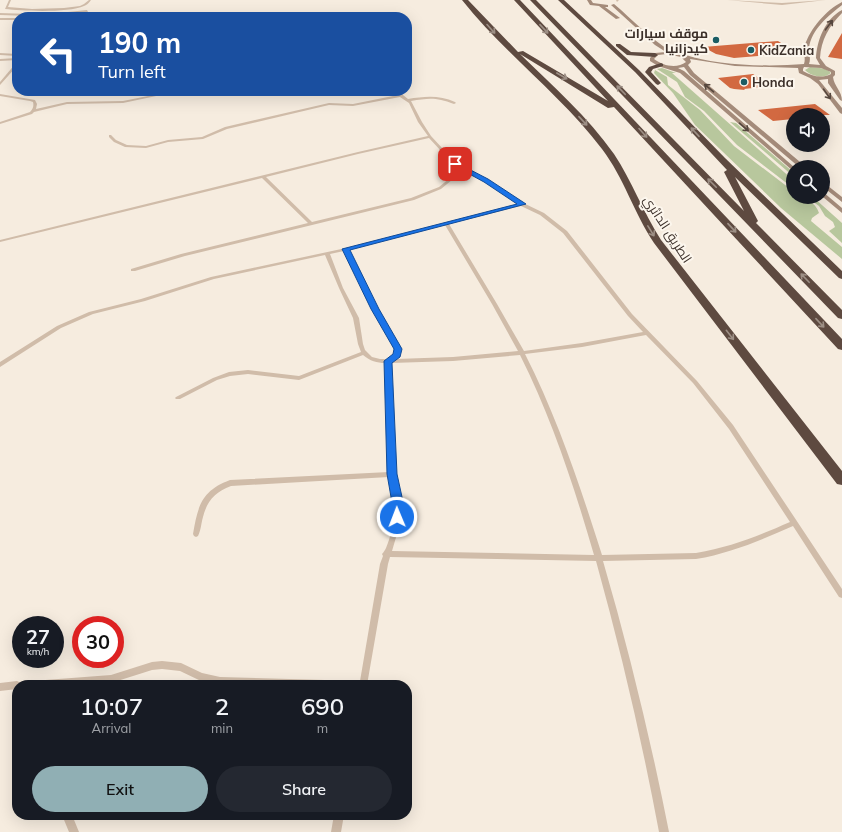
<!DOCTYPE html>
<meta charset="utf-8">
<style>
:root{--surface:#171b24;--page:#242831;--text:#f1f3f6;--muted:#9ea1a6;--accent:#90afb4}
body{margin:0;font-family:Mulish,Cairo,sans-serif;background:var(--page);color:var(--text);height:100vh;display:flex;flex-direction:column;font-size:15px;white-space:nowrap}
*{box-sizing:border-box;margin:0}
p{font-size:13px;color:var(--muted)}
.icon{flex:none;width:22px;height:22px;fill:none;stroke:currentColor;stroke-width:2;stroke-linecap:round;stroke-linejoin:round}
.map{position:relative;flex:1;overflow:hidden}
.panel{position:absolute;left:12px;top:680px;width:400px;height:140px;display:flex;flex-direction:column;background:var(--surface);border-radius:16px;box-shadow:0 4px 16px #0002}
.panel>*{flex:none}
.top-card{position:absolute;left:12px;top:12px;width:400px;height:84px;border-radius:16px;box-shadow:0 4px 16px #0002;background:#1a4fa0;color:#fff;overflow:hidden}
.fabs{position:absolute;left:786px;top:108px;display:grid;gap:8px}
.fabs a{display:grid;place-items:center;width:44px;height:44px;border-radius:50%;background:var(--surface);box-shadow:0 4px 16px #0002;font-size:20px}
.speed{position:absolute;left:12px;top:616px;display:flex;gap:8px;font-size:20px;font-weight:700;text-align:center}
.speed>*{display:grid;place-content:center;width:52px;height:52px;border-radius:50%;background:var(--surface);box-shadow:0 4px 16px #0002;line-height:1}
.speed small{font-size:10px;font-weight:400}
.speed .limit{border:6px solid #d22;background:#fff;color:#111}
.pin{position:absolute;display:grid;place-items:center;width:34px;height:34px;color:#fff;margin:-17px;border-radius:8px;box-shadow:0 2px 6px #0006}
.me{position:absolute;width:44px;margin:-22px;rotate:359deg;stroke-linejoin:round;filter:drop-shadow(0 0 3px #0008)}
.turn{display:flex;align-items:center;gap:14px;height:84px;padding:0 20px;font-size:18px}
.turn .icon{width:52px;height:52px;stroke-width:2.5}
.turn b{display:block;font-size:28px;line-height:34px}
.eta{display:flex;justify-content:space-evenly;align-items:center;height:68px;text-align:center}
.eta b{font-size:24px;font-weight:600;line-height:28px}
.primary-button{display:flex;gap:8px;margin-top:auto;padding:8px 20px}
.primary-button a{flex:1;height:46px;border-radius:24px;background:var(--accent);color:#111;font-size:16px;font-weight:600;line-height:46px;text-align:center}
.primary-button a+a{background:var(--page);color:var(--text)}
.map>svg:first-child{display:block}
.green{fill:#b8c79d}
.building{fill:#d26941}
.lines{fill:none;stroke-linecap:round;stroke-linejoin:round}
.street{fill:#d0bca9;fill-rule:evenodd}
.secondary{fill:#a48b7a;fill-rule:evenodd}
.highway{fill:#5e4a40;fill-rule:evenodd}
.oneway{stroke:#56473e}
.oneway2{stroke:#9d8f85}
.route{fill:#1a73e8;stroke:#114b97}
.poi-dot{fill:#1a5c63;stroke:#fcf6ed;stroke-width:1.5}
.labels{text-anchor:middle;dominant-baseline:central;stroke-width:4;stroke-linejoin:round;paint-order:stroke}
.far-poi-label{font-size:13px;font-weight:bold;fill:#3c302a;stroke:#fcf6ed;text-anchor:start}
.far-street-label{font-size:13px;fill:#3c302a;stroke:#fcf6ed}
</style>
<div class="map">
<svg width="842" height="832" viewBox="0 0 842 832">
<rect width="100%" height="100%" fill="#f6ecdf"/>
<path class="green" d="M810 67C817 68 826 67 831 73 824 79 812 77 805 70Z
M662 68 676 73H672L793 180V188L737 145 704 111 685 97 677 82 657 69Z
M655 70 667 77 668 85 700 110 734 146 793 191V197C803 197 816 202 819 213L812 218 811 221 842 247V259L781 208 695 125 673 93 654 73Z
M730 122 736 123 793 172V176Z
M807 197H813L842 223V243L829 231 835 227 833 222 825 216 819 206Z"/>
<path class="building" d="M842 33V59L828 57Z
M778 41 797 53 734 58 716 54 703 47Z
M753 74 770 86 744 89 745 90 734 89 730 88 718 78Z
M815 104 830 115H793V119L773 121 758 110Z"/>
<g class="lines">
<path class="street" d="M9 0H11L8 7 32 9 64 8 80 6 84 4 89 0H91C89 3 87 5 84 6 69 13 22 11 5 9Z
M616 0H619L617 2Z
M727 0 782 3 826 0 782 5Z
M87 10 88 12 69 14 61 17 0 15V13L60 15 68 12Z
M0 18H17V20H0Z
M0 53 17 54V56L0 55Z
M17 58V60L0 61V59Z
M16 63H17V66L0 85V82Z
M173 91H180L123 103 67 104 34 112 32 114 0 124V122L30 112C33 109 34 106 33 102L30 101 0 96V94L35 100 37 104 36 109 67 102 123 101Z
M369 91H376L374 92Z
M394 91H398L408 99C425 96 440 95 455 102L456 103 454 104C436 97 429 98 411 101L422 122 431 136 456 163 487 180 517 200 544 213 567 231 632 314 697 381 733 425 842 589V598L839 597 793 526C761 540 731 553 696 559L603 561C629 650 651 741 669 832H659C642 741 621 651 596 561L390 557 388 564 367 685H220L201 681 180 671 162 669 152 670 111 683 80 685H17V689L0 691V683L17 681 19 682 111 675 152 662 162 661 181 663 202 673 220 677 360 681 380 564 383 556 382 554C386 550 387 545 389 540 396 519 393 498 389 477L231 486C215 492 207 501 203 517 201 524 201 530 198 536L196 537 194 536 193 534C198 506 201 491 230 480L389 472 385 363C377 363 370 361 363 355L299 380 248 374 230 376 217 380 180 399H176L175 398 176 397 213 378 229 372 248 370 299 376 361 352 358 344 353 318 339 288 325 255 214 279 145 301 93 314 61 328 0 367V362L57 326 89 312 141 299 211 277 346 248 517 204 485 182 464 170 441 189 414 200 185 256 135 271H131V269L181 254 308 223 262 178 0 242V240L358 152 428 136 418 122 409 103 400 97 353 106 329 105 227 129 203 139 168 142 146 148 125 147 114 142 109 137V135H111L116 140 127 145 146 146 168 140 202 137 225 127 329 103 353 104 398 95ZM429 138 454 165 461 169 439 187 411 198 312 222 266 177 358 154ZM521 206 540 215 563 233 628 316 643 332 582 343 524 351 497 304 449 224ZM445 225 492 304 518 351 453 357 396 359 400 355 401 349 378 309 349 250ZM344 251 372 309 395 349 394 354 388 359H380L372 357 365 350 363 344 359 318 343 288 330 254ZM646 335 693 383 729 429 790 522C758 536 731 547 696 553L602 555C580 486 558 419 525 354L582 347ZM520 355C552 419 574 486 594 555L392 551 397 534 400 517 399 497 395 474 391 363 453 361Z
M62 815H72L79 832H69Z
M334 815H344L341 832H331Z"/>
<path class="secondary" d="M587 0H591L593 3 608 5V7H605L620 18 616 19 599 6 590 5Z
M842 2V5C829 15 811 30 809 48 809 54 811 59 809 64L820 65 816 58C817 40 825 19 842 10V13C829 26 821 40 820 58L826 66 835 71V75L833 77C834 86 842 91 842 101L840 100 828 83V79L819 80 842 108V114L840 113 818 84 810 78 799 73 798 68 735 66 690 59 691 62 688 65 694 73 806 167H799L690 75 684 67 678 68 684 71 794 167H793V171L680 73 658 66 650 61V58L655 53 666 52 655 45 611 5 614 4C633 20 650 39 671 51 675 53 679 53 683 54 715 66 770 67 804 64 806 58 803 52 805 45 810 29 826 10 842 2ZM667 54 681 57 686 62C677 69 663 66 654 59L658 55ZM804 67 821 68 831 72V74C821 79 812 76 803 71V69Z
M823 182 842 197V202L823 187Z
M823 192 842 208V213L823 197Z"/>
<path class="highway" d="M462 0H468L518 52 523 51 608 101 514 0H520L842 339V350L838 349 614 107 608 108 520 54C553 86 588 117 614 154 632 181 643 212 661 240L842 471V485L837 484 654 243C634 213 624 178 602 149 561 95 505 54 462 0Z
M530 0H536L744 211 724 172 727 170 635 72 558 0H564L639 70 725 158 842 271V279L839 278 735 177 758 221 756 223 842 310V319L838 318Z
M616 44H620L631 52 655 53 658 55 655 57 627 55 616 46Z
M661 63 663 64V66L653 69 651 72 661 83 658 85 656 84 645 72 649 67Z"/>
</g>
<defs><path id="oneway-shaft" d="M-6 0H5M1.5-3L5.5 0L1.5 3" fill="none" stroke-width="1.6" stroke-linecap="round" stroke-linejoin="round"/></defs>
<g class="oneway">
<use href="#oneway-shaft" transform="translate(829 25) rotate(-53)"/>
<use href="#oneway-shaft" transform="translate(709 88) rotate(-140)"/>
<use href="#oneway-shaft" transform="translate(827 94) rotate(55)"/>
<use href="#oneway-shaft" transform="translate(744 127) rotate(41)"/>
</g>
<g class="oneway2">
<use href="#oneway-shaft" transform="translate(491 29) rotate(48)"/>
<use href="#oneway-shaft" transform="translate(544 29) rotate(47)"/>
<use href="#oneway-shaft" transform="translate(562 76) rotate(30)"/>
<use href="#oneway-shaft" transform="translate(621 90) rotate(-134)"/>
<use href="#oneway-shaft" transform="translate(583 121) rotate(47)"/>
<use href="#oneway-shaft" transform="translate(695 132) rotate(-133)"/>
<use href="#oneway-shaft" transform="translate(643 133) rotate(48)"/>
<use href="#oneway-shaft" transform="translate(712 183) rotate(-135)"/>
<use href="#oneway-shaft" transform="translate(732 228) rotate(47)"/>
<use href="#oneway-shaft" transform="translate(651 231) rotate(58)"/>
<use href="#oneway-shaft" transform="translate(805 278) rotate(-134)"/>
<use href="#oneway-shaft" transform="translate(820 323) rotate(47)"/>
<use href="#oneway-shaft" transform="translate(730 335) rotate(52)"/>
</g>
<path class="route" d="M453 163H457L488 179 526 204 350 250 379 309 402 349 400 357 392 363 397 474 402 497V517L401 520 397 521 393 520 392 517 391 497 387 474 384 361 393 354 394 349 371 309 342 249 517 204 484 182 453 165Z"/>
<g class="poi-dot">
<circle cx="716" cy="40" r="4"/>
<circle cx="751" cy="50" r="4"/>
<circle cx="744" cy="82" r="4"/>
</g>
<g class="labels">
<g class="far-poi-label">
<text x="708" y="33" text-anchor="end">موقف سيارات<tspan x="708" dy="15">كيدزانيا</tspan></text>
<text x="759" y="50">KidZania</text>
<text x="752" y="82">Honda</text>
</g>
<g class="far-street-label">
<text transform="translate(668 229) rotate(57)">الطريق الدائري</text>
</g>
</g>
</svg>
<div class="fabs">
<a><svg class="icon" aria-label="sound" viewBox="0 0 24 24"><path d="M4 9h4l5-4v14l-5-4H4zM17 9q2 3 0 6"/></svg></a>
<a><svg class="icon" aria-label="search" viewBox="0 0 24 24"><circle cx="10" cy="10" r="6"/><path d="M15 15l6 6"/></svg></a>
</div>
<div class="speed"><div>27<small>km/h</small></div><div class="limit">30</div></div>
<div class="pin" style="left:455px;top:164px;background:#d93025"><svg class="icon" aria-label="arrive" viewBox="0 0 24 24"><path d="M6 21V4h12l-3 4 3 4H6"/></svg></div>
<svg class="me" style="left:397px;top:517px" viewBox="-20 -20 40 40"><circle r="17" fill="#1a73e8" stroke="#fff" stroke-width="3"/><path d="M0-11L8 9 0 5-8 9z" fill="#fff"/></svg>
<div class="top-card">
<div class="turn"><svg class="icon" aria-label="left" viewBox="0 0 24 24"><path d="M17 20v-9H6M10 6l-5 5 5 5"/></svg><div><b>190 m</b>Turn left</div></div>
</div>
<section class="panel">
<div class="eta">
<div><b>10:07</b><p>Arrival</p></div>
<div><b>2</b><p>min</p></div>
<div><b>690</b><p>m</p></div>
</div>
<div class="primary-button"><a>Exit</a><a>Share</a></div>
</section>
</div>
